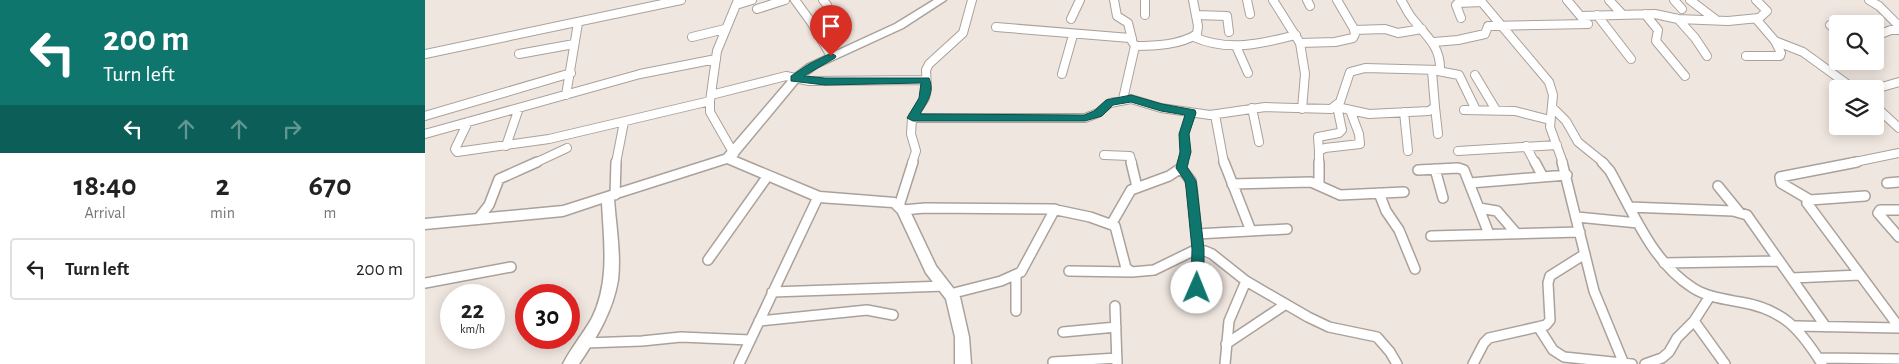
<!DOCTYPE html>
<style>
:root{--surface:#fff;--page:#f6f6f6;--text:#222;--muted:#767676;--line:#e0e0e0}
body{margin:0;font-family:"Alegreya Sans",sans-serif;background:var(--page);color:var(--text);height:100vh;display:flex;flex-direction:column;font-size:19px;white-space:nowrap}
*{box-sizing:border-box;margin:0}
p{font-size:16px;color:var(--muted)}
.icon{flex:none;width:28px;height:28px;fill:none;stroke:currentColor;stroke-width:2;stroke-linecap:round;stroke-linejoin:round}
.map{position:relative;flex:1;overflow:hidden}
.details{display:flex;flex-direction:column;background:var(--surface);width:425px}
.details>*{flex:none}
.guide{background:#0f766e;color:#fff;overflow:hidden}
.buttons{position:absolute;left:1404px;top:15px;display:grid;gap:10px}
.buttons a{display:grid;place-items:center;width:55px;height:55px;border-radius:5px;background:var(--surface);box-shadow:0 2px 12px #0003;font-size:25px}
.speed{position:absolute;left:15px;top:284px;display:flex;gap:10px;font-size:25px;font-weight:700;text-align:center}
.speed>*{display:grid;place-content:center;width:65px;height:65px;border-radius:50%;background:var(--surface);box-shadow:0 2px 12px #0003;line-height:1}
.speed small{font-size:12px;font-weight:400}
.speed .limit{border:8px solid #d22;background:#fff;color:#111}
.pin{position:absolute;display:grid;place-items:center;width:42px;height:42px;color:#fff;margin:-51px -21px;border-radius:50% 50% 50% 0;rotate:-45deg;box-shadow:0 0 5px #0007}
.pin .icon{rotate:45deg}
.me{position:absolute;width:55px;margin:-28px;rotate:1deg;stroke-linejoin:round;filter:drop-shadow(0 0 4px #0008)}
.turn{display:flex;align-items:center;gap:18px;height:105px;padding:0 20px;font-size:22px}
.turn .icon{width:65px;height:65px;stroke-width:2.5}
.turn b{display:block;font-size:35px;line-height:42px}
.lanes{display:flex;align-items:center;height:48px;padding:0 20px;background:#0003;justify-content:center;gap:25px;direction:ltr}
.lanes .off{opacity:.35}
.eta{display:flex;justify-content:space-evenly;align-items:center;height:85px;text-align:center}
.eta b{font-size:30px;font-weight:700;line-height:35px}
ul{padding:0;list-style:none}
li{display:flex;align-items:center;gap:15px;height:62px;margin:0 10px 8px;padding:0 10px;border:2px solid var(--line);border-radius:5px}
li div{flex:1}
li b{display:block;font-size:19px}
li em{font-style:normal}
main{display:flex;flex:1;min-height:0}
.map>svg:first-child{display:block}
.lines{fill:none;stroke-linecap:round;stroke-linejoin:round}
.street-far1-casing{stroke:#aaa19b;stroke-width:10}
.street-casing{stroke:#aaa19b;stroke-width:12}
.secondary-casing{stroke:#aaa19b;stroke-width:3}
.street-far1{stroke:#fff;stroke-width:8}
.street{stroke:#fff;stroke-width:9}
.secondary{fill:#fff;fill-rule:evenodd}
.route{fill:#0f766e;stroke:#0a4d48}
</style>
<main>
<section class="details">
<div class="guide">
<div class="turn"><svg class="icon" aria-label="left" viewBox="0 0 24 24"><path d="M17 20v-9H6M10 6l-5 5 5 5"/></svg><div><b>200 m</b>Turn left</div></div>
<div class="lanes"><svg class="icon" aria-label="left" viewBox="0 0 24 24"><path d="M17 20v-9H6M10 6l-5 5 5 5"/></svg><svg class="icon off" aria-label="ahead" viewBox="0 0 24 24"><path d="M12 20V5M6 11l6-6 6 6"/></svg><svg class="icon off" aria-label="ahead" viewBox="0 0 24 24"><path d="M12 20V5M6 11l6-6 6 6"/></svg><svg class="icon off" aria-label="right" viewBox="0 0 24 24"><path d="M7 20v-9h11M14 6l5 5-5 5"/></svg></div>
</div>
<div class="eta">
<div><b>18:40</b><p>Arrival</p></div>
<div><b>2</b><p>min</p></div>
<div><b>670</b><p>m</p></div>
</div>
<ul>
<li><svg class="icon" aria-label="left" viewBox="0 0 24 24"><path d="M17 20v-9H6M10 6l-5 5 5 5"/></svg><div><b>Turn left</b></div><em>200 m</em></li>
</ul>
</section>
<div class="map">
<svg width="1474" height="364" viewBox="0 0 1474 364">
<rect width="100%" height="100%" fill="#f0e6e0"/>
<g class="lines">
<g class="street-far1-casing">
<path id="street-far1" d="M370 0 386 22 406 56
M398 0 402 5
M689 0 692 16 703 23 707 39
M720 0V15
M822 0 825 14
M848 0 875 43 880 74 877 109
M882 0 885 6
M1055 0 1124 82 1128 95 1125 127 1138 163
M1142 0 1158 19
M1184 0 1197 14
M1249 0 1257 9
M1265 0 1290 19
M1331 0 1342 11 1332 20 1350 41 1378 52 1429 89
M1444 0 1454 6 1474 26
M311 5 327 0
M332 9 360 0
M1220 14 1233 30 1231 41 1260 76
M771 15 802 16 804 32
M1172 15 1206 59
M1156 16 1230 14 1253 19 1303 21 1334 18
M1036 18 1031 5 1033 3 1057 2
M646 19 655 0
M1253 19 1270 38 1282 56
M1405 25 1412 31
M571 27 705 38 710 46C730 46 755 45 772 34L773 26 768 0
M929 30 960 29 973 33 997 29
M1450 36 1466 30H1474
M267 37 300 29
M769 37C803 52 836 44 871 35
M1009 42 1033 40 1060 34 1063 26 1163 24
M875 43 910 42 928 38 930 34 929 29 912 0
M811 46 823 73
M0 54 256 0
M94 54 149 44
M1321 56H1355L1356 53 1350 41
M1013 71 1034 75 1051 110
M637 74 648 35
M1050 75 1071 110
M1450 89 1474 82
M141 95 153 23
M286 95 361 76 384 81 501 80
M698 99 710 46
M1450 106 1474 128
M912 107 944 114 1004 111 1010 107 1007 71
M1010 107 1013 134
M1127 107 1141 121 1153 142 1179 163
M827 108 834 142
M1039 110 1090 111 1125 120
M979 112 983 151
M790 115 799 163
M0 116 146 73
M487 118H660L673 113 685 103 706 99 736 108 785 115 840 107 906 109 915 102 925 72 940 68 1015 70C1016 46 1000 35 987 18 982 12 980 6 976 0
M43 122 30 149 32 152 124 139 285 101
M0 134 215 74 291 59
M81 146 94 108
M1101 146 1110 163
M894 151 893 137 914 133 917 130 912 106
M1033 151 1132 145
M309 154 285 112V101L292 51 313 0
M679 155 705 156 707 163
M110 163 142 148
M191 163 199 122
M487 163 491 151 486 134 487 118 500 98 502 89 501 70 504 64 538 33 547 0
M757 163 760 152 759 135 766 113
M894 163V151L900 148 935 144 934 134 925 110
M1425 163 1474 153"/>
</g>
<g class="street-casing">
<path id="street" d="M706 162 712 187
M799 162 826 231
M894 162V183
M1110 162 1118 177
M1137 162 1169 291 1199 364
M1177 162 1185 171C1208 212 1227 262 1268 288 1282 297 1299 299 1315 302 1358 309 1375 329 1397 364
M756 168 766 181 767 188 773 249 772 288
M1010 169 1018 198
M993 170 1033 168 1039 170 1064 234
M1045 183 1142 175
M1462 183 1474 182
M807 184 886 182 915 195 979 192
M1293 186 1315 213
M954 193 961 211 974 230 990 269
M190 195 191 162
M1440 196 1385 200 1382 203 1474 327
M1385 200 1356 183 1355 177 1432 162
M474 206 488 162
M1204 207 1308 211 1322 215 1401 327
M1054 208 1072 211 1091 233
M478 210 500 208 627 209 665 217 690 226 701 268 707 272 729 270 768 251H780L787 254 821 281 883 317 904 327 952 337 965 352 972 364
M1474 210H1455L1453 213 1474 237
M1152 217 1213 223
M53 219 64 205 74 179 112 162
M687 223 706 190 744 176 756 168 758 162
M772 234 862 229
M1006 236 1155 232
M283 260 342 177
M1239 263 1354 261
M644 271 707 272
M591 275V311
M1367 278 1435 275
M0 283 86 267
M347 292 520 286
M525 294 576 281 596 272 630 209
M690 306 692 364
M334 321 442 310 468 315
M1269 321 1300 364
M1371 326 1474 328
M1114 328 1128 350 1139 357 1207 364
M638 332 691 327
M160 343 217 341 256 337 325 340
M801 344 861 304
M1394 358 1474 359
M628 362 692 358
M314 364 393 197
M800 364 804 321 821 281
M1048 364 1059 343 1064 338 1121 325 1125 320 1123 283 1125 276 1160 254
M1220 364 1237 358 1244 352 1252 338 1269 321 1285 296"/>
</g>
<g class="secondary-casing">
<path id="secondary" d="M509 0H521L478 28 391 68 374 81 311 157 395 192 470 198 483 207 511 266 535 297 544 337 546 364H530V337L521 299 501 273 473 213 467 207 393 202 302 163 189 199C191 226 196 254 193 280 188 311 171 339 154 364H138C146 348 158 334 167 318 185 281 179 243 177 203L138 216 0 229V219L138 206 299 155 366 77 383 64 470 24Z"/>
</g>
<use href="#street-far1" class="street-far1"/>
<use href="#street" class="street"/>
<use href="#secondary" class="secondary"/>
</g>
<path class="route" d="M406 53 411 56 410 58 379 76 400 78H504C510 92 502 102 495 114L659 115 669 111 681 100 706 95 737 104 770 110 771 113 764 134 766 152 762 167 771 181 772 188 779 249V288L777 292 772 293 768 292 766 288 767 249 761 188 760 181 751 168 755 152 754 134 760 115 736 111 706 102 688 105 677 116 660 121H488L482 118 494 98 496 83 400 85 366 81V76L384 64Z"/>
</svg>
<div class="buttons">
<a><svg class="icon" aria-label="search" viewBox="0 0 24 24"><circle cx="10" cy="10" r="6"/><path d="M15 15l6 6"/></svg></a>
<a><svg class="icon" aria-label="layers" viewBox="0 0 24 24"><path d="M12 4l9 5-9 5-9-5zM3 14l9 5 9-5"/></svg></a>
</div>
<div class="speed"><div>22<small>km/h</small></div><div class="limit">30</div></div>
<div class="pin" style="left:406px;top:56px;background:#d93025"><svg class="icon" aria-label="arrive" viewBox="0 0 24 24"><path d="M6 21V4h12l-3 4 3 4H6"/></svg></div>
<svg class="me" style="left:772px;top:288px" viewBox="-20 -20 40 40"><circle r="19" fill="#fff"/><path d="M0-13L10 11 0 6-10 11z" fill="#0f766e"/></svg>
</div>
</main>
